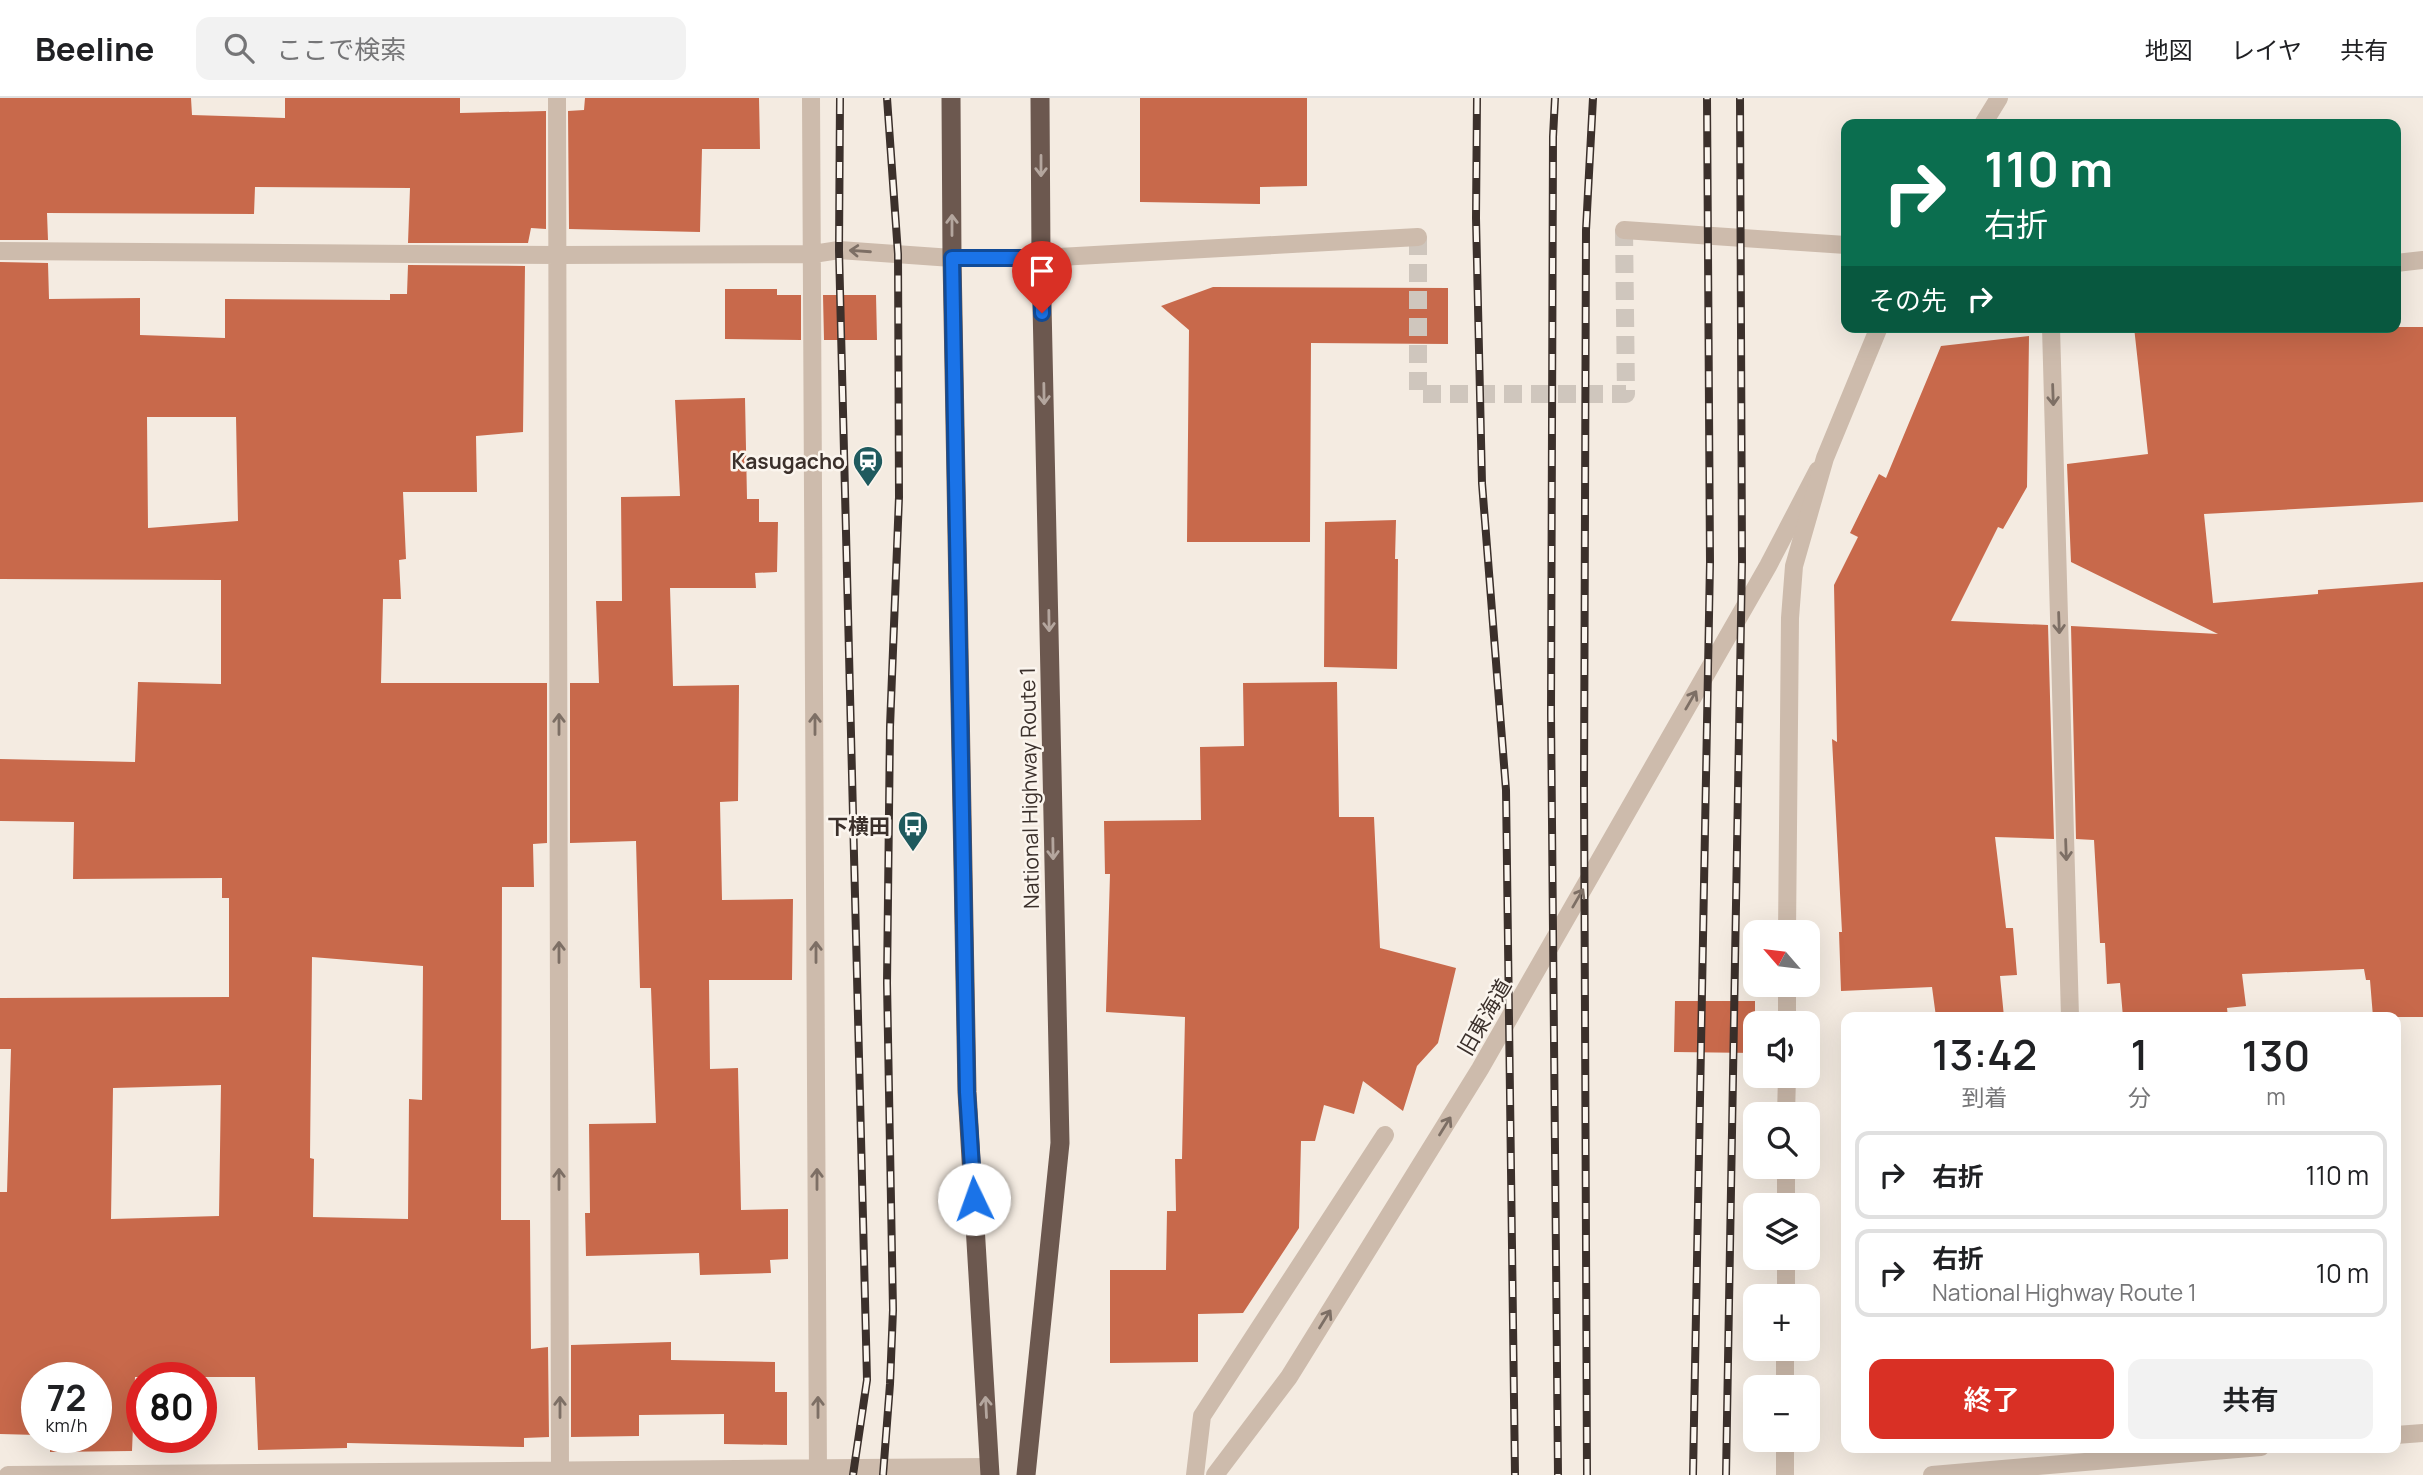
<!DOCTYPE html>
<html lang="ja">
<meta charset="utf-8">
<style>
:root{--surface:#fff;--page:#f2f2f2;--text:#202124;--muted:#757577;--line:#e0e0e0;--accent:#d93025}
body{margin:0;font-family:Manrope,"Noto Sans JP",sans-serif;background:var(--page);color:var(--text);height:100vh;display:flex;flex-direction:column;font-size:26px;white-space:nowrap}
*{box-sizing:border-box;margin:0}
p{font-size:23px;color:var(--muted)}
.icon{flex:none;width:38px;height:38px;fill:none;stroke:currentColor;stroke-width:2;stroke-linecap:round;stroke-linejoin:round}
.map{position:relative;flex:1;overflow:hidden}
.drawer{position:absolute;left:1841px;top:914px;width:560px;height:441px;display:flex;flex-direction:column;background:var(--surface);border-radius:14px;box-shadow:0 7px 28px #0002}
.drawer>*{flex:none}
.banner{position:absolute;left:1841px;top:21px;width:560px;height:214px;border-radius:14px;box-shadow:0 7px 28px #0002;background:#0b6e4f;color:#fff;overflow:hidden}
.needle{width:46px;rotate:298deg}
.controls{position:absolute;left:1743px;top:822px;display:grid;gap:14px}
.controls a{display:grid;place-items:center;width:77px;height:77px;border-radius:14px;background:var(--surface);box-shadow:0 7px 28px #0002;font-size:35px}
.speed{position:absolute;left:21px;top:1264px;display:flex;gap:14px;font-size:35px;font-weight:700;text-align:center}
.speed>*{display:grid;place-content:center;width:91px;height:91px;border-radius:50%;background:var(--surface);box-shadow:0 7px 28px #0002;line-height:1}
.speed small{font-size:18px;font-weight:400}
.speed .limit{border:10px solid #d22;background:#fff;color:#111}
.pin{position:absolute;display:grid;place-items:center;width:60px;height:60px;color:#fff;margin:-72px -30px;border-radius:50% 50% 50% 0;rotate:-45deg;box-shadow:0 0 7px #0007}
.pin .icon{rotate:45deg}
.me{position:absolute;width:77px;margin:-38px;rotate:357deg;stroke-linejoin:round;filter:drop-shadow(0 0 5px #0008)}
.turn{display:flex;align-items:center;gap:24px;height:147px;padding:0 28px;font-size:32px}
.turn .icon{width:91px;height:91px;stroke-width:2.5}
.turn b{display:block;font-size:49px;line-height:60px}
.then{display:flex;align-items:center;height:66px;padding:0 28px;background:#0003;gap:14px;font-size:26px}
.eta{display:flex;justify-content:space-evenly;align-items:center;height:119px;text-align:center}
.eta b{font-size:42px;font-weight:600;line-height:49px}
.primary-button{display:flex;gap:14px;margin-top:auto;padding:14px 28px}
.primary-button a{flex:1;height:80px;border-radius:14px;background:var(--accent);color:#fff;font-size:28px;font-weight:600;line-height:80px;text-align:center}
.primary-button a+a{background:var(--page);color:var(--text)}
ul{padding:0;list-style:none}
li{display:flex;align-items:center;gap:21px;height:88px;margin:0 14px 10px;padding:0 14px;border:4px solid var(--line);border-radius:14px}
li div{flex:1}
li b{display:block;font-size:26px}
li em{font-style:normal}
header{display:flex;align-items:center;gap:42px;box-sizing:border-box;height:98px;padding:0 35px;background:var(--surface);border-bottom:2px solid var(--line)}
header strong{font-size:33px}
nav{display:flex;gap:38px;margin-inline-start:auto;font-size:24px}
.search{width:490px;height:63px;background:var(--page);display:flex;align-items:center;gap:18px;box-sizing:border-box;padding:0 24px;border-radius:14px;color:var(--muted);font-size:26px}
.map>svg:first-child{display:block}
.building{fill:#c8694b;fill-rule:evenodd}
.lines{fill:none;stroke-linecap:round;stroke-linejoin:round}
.pedestrian-tunnel{stroke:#cfc6bd;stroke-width:18;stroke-dasharray:18 9;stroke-linecap:butt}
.minor{stroke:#cdbbac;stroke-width:18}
.tertiary{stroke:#cdbbac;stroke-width:18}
.trunk{stroke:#6c584f;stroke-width:19}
.rail-casing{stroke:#3b302b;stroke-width:8}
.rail{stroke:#fbf5ee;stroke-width:5;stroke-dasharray:16;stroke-linecap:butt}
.oneway{stroke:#b4a69e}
.oneway2{stroke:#7d6f65}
.route-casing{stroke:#114b97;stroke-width:18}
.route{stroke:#1a73e8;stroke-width:12}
.labels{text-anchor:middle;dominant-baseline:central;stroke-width:5;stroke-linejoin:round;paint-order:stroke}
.poi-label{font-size:21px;font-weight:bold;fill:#3b302b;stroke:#fbf5ee;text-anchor:end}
.street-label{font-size:21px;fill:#3b302b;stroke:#fbf5ee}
</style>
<header>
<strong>Beeline</strong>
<div class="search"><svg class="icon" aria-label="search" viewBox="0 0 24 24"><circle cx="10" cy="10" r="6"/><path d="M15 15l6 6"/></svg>ここで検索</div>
<nav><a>地図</a><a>レイヤ</a><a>共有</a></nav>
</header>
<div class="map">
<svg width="2423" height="1377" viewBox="0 0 2423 1377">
<rect width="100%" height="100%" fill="#f4ebe1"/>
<path class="building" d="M0 0H191L192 17 285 20V0H460V15L546 13V131L531 130 528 145H408L410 90 255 89 254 116 47 115 48 142H0Z
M585 0H759L760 51H702L700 134 569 131 568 13 584 12Z
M1140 0H1307V88L1260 89V106L1140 104Z
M0 164 48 165 49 201 140 200V237L225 240V201L390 202V196H407L408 167 525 168 523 334 476 338 477 394H403L406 461 399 462 401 501H383L381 585H547V745L533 746 534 789H502L501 1122H530L531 1251 548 1249 549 1339 524 1340V1349L347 1345V1350L258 1352 255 1279H135L132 1353 50 1354V1339H96V1279H37V1337L0 1336V1094H7L11 951H0V900L229 899V800H222V780L73 781 74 724 0 723V661L135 664 138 584 221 586V482L0 481ZM147 319H236L238 423 148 430ZM312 859 423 868 422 1002 409 1001 408 1121 313 1119 314 1061 310 1060ZM221 987 219 1118 111 1121 113 990Z
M1213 189 1448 190V246L1311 245 1310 444H1187L1189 232 1161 208Z
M725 191H777V197H801V242L725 241Z
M823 197H876L877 242H824Z
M2134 229H2423V404L2204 416 2213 505 2318 496V492L2423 484V919H2373L2370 882H2366L2364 871 2242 876 2246 908 2227 910 2228 919H2123L2120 885 2107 886 2105 845H2100L2094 742 2076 741 2071 528 2218 536 2071 464 2067 366 2148 356Z
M2029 238 2027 389 2003 431 1998 429 1951 523 2048 527 2054 741 1995 739 2006 830H2013L2017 877 2000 878 2004 919H1936L1932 889 1841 893 1839 834H1842L1832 641 1837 644 1834 487 1858 439 1850 435 1879 376 1886 380 1941 248Z
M745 300 747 401H759V424H778L777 474 755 475 756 490H670L673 588 739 587 738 703 720 704 722 802 793 801 792 882H709L710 971 738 970 741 1112 788 1111V1161L770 1162 771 1175 700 1177 699 1155 586 1158 585 1115H590L589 1026 656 1025 651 890H640L636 743 570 745V585H599L596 503H622L621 399 680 398 675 302Z
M1396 422 1395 461H1398L1397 571 1324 569 1325 424Z
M1337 584 1339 719H1374L1380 850 1456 870 1438 945 1417 968 1403 1013 1363 983 1354 1016 1324 1007 1315 1043H1301L1299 1130 1243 1215 1198 1216V1264L1110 1265V1172H1166L1167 1113H1176L1175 1061H1182L1185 919 1106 914 1110 776H1105L1104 723 1201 722 1200 649 1244 648 1243 585Z
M1675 903H1755V955L1674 954Z
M671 1244V1262L775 1264V1294H787V1347L724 1346V1316L639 1317V1338L571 1339V1247Z"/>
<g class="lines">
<path class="pedestrian-tunnel" d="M1418 139V296H1626L1624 132"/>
<path class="minor" d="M557 0 560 1377
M811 0 818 1377
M1624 132 1846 147
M0 153 558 157 813 156 839 152 952 160H1041L1418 139
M2396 165 2423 162
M2051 229 2070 919
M2396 1337 2423 1335
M8 1377 989 1369
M1195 1377 1202 1318 1385 1037
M1215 1377 1289 1279 1480 971 1768 468 1818 372
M1932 1377 2261 1349"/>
<path class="tertiary" d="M1983 26 1999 0
M1787 835 1790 520 1794 468 1825 360 1879 229
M1787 926V887
M1786 1017 1787 978
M1786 1108V1069
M1786 1199V1160
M1785 1290V1251
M1785 1377V1342"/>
<path class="trunk" d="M951 0 952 160 967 994 990 1377
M1026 1377 1060 1045 1041 160 1040 0"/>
<g class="rail-casing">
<path id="rail" d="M840 0 839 152 867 1282 853 1377
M1477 0 1476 120 1482 385 1506 692 1515 1377
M1555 0 1553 39 1551 616 1558 1377
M883 1377 890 1286 893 1212 887 885 890 629 899 399 898 156 887 0
M1587 1377 1584 689 1586 132 1593 0
M1693 1377 1710 464 1707 0
M1726 1377 1742 464 1740 0"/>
</g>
<use href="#rail" class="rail"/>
</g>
<defs><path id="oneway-shaft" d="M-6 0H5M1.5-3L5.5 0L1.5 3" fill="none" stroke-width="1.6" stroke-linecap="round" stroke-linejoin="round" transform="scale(1.75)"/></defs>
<g class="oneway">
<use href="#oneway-shaft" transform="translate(1041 68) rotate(90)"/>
<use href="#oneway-shaft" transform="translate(952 127) rotate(-90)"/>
<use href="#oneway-shaft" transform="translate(1044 296) rotate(89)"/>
<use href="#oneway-shaft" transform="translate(1049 523) rotate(89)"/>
<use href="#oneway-shaft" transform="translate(1053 751) rotate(89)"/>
<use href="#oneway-shaft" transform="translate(986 1309) rotate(-93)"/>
</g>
<g class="oneway2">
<use href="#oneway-shaft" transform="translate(860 153) rotate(-176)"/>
<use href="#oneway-shaft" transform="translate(2053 297) rotate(88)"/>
<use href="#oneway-shaft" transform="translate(2059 525) rotate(88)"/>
<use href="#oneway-shaft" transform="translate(1691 602) rotate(-60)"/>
<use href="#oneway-shaft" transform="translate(559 626) rotate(-90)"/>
<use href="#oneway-shaft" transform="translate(815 626) rotate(-90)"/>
<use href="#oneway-shaft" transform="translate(2066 752) rotate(88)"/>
<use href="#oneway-shaft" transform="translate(1578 800) rotate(-60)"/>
<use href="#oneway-shaft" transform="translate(559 854) rotate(-90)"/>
<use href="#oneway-shaft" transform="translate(816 854) rotate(-90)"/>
<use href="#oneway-shaft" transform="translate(1445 1028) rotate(-58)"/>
<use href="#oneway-shaft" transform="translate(559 1081) rotate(-90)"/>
<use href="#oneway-shaft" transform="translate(817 1081) rotate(-90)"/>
<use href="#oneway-shaft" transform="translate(1325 1221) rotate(-58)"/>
<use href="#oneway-shaft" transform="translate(560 1309) rotate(-90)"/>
<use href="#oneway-shaft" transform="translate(818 1309) rotate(-90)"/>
</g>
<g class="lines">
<g class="route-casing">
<path id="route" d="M974 1101 967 994 952 160H1041L1042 215"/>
</g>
<use href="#route" class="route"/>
</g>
<defs>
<g id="station-pin" transform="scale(1.575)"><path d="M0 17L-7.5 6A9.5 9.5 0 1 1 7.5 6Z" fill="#1f5a5e" stroke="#fbf5ee"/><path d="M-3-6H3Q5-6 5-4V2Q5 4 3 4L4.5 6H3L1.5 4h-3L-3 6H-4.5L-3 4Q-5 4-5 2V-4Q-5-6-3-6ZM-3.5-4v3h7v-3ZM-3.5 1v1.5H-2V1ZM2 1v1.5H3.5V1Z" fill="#fff"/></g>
<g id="bus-pin" transform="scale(1.575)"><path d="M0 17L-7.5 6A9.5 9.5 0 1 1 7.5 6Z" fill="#1f5a5e" stroke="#fbf5ee"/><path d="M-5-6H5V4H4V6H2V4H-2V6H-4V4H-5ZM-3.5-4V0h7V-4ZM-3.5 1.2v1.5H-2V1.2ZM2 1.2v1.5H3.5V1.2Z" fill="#fff"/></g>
</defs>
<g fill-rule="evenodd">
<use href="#station-pin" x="868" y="363"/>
<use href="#bus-pin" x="913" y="728"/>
</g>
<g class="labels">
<g class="poi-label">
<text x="845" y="363">Kasugacho</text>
<text x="890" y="728">下横田</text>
</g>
<g class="street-label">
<text transform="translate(1029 690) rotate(-91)">National Highway Route 1</text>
<text transform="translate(1484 919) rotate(-60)">旧東海道</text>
</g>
</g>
</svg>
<div class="controls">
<a><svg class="needle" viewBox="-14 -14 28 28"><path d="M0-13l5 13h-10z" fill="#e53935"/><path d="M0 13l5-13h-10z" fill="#757577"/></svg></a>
<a><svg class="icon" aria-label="sound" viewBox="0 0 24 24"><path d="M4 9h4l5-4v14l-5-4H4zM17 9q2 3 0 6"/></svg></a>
<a><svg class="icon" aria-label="search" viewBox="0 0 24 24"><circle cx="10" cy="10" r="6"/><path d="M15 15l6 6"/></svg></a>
<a><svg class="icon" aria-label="layers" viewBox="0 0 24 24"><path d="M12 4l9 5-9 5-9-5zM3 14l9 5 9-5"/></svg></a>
<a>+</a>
<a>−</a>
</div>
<div class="speed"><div>72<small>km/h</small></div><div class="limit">80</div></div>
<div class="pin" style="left:1042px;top:215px;background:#d93025"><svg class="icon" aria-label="arrive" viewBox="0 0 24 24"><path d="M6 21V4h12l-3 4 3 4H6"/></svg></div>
<svg class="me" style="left:974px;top:1101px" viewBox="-20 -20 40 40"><circle r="19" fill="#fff"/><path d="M0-13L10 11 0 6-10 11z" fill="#1a73e8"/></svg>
<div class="banner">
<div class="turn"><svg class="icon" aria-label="right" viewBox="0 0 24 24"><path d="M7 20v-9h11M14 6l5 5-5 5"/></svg><div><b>110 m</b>右折</div></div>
<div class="then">その先<svg class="icon" aria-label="right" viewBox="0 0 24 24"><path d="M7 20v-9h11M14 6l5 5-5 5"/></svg></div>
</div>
<section class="drawer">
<div class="eta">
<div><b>13:42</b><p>到着</p></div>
<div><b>1</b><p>分</p></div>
<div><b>130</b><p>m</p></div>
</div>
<ul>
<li><svg class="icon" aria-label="right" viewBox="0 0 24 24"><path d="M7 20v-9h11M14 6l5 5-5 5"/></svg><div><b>右折</b></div><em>110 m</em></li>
<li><svg class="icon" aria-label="right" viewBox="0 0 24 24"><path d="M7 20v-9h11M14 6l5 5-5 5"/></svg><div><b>右折</b><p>National Highway Route 1</p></div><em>10 m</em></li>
</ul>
<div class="primary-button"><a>終了</a><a>共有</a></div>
</section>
</div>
